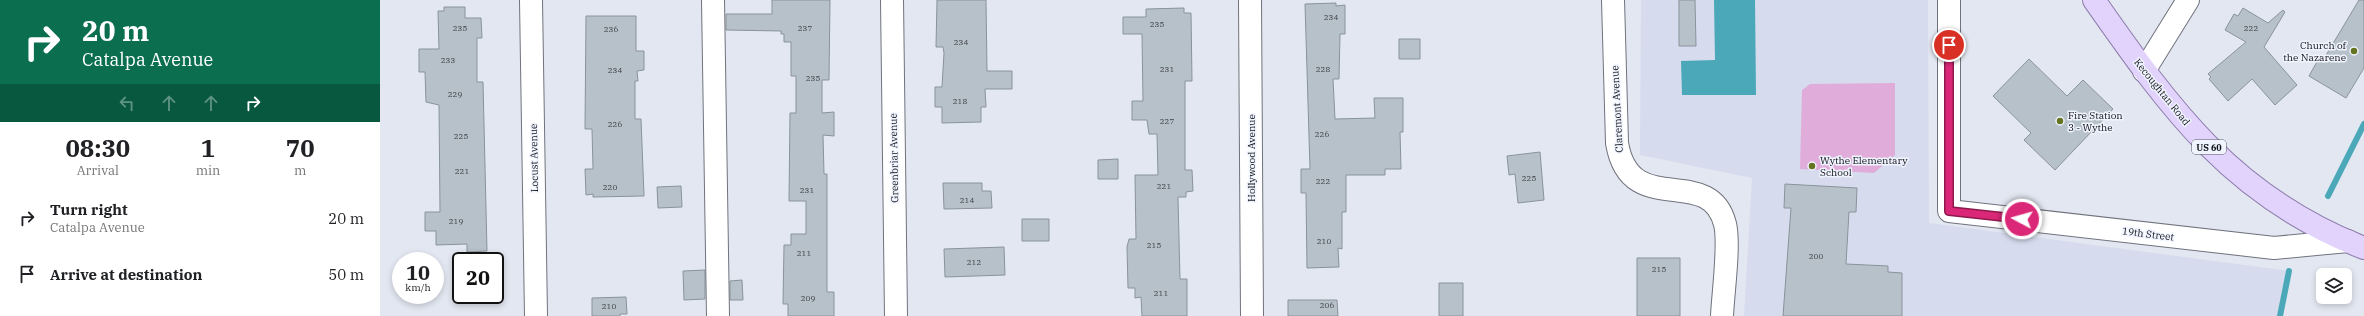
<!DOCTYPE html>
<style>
:root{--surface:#fff;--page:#f2f2f2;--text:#202124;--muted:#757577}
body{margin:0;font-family:"IBM Plex Serif",serif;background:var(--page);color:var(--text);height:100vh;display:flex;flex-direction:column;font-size:15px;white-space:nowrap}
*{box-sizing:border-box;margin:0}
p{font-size:13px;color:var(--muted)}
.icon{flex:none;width:22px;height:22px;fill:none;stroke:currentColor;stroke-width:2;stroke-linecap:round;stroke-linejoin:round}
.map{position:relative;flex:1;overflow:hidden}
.details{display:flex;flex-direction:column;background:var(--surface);width:380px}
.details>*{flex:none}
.banner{background:#0b6e4f;color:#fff;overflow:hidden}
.fabs{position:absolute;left:1936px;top:268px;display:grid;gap:8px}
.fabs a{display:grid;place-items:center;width:36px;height:36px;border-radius:6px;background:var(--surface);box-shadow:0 2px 6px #0003;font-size:20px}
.speed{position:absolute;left:12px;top:252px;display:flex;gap:8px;font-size:20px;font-weight:700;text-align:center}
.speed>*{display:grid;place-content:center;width:52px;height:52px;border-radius:50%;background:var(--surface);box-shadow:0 2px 6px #0003;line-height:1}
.speed small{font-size:10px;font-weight:400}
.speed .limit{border:2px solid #111;border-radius:6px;background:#fff;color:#111}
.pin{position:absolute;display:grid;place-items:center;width:34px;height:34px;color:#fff;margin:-17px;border:2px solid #fff;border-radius:50%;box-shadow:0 1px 4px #0007}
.me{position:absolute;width:44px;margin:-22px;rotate:276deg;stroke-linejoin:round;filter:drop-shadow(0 0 3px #0008)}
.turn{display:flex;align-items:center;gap:14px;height:84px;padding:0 16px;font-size:18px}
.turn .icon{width:52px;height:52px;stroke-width:2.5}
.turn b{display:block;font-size:28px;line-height:34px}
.lanes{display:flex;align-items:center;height:38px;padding:0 16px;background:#0003;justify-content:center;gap:20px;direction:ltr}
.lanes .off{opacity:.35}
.eta{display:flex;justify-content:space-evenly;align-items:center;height:68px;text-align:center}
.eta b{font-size:24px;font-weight:700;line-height:28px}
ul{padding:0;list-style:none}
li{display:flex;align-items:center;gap:12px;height:56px;padding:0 16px}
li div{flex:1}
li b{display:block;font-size:15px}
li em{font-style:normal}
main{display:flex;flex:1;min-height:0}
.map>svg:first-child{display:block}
.built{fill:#d6dcee}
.green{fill:#e0acd9}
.water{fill:#4aa8b8}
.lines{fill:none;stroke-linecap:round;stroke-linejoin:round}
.stream{stroke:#4aa8b8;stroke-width:6}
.building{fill:#b7c1c9;stroke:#89939a}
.minor-casing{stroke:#70737d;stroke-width:24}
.major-casing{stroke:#8e7dad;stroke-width:24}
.minor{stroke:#fff;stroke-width:22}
.major{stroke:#e2d3fd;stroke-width:22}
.route-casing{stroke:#8e194d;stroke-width:10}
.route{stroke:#db2777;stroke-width:7}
.poi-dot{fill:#637320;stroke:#f0f4ff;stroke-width:1.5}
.labels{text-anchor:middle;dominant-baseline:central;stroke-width:3;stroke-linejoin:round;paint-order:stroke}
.number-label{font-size:8px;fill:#3d4045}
.shield{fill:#f0f4ff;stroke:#56585e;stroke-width:1}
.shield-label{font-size:9px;font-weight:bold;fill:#141519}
.poi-label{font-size:10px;fill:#141519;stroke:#f0f4ff;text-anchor:start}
.street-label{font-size:10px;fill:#141519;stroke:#f0f4ff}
</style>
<main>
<section class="details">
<div class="banner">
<div class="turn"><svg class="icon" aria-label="right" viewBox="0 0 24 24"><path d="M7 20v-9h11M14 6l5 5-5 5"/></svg><div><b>20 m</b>Catalpa Avenue</div></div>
<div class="lanes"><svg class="icon off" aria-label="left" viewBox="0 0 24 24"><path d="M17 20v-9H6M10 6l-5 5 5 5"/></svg><svg class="icon off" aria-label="ahead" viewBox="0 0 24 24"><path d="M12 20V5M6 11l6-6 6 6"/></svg><svg class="icon off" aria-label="ahead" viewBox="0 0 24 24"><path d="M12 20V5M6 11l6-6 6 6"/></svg><svg class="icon" aria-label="right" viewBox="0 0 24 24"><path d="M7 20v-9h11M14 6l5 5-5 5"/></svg></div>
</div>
<div class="eta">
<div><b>08:30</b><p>Arrival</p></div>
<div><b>1</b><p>min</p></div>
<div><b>70</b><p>m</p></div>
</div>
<ul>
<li><svg class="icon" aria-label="right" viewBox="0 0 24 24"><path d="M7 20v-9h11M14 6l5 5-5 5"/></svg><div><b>Turn right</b><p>Catalpa Avenue</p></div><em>20 m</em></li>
<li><svg class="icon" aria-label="arrive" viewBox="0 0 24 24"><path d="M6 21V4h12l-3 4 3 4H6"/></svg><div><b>Arrive at destination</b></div><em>50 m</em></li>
</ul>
</section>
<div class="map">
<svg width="1984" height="316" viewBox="0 0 1984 316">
<rect width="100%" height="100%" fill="#e3e7f1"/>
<path class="built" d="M1261 0H1548L1549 223 1909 271 1900 316H1364L1372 178 1260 155Z"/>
<path class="green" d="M1515 83V155L1494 173 1420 169 1422 90 1430 84Z"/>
<path class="water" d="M1334 0H1375L1376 95H1302L1301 61 1335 60Z"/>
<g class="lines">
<path class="stream" d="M1948 196 1984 124
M1900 316 1909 271"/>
</g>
<path class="building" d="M392 0H450L449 80H442V113L454 112V136L443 135 444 174H447V292H454V316H408V304H403L404 245H411V234H426V201H409L410 113H416V76H411V42H404V34H401V31L346 30V14H392Z
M557 0H606L607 71H632V89H605L606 107H601V122L562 123V107H555V87H562L564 53 563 47H556Z
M1299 0H1315L1316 46H1299Z
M1979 0H1984V68L1966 98 1929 76 1938 60 1942 62Z
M956 3V6L965 5V34H960L959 79H953L955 119 995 118 994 98H1023V132H1020L1021 169H1005V175H966V212H962V249L958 248 959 267 927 268 926 193H921V169H930L925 4Z
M64 7H85V18H101L102 38H97V82H103L107 251 87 252V244L56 245V231H45V212H60L59 105 46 102 45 72H39V49H59L58 11H64Z
M804 8V13H811L812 81H805V170H812L813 191 806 192V197H798L800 279H807V316H762L761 297 755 298V288H748L747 247 749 239H756L755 175H778L777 134H769L767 120H752V101H763L762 34H743V17H766V9Z
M1863 8 1888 23 1903 10 1905 12 1884 47 1917 85 1895 105 1872 79 1848 101 1829 79 1831 77 1828 74 1866 42 1845 30 1854 14 1858 16Z
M206 16H256V51H264V70L257 71 258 81H255V119H261L264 196 213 197V194L206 195 205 169H213L212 129H205Z
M1019 39H1040V59H1019Z
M1649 59 1687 96 1703 80 1733 109 1675 170 1644 140 1651 133 1613 96Z
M1160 152 1164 200 1138 203 1135 174 1129 175 1127 156Z
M738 159V179H718V160Z
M563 183H602V191H611L612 208 564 209Z
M1405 184 1477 188 1476 212H1469L1466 264 1508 266V272L1522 273V316H1403L1411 208H1404Z
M301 186 302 207 278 208 277 187Z
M642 219H669V241H642Z
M624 247 625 275 565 277 564 249Z
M1257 258H1300V316H1257Z
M325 270V299L304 300 303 271Z
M362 280 363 300H350V281Z
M1059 283H1083V316H1059Z
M246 297 247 314H240V316H212V298Z
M908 300H957L958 316H908Z"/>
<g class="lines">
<g class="minor-casing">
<path id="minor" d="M151 0 156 316
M333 0 338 316
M512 0 516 316
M870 0 872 316
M1233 0 1237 143C1250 221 1329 162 1345 224 1350 244 1343 293 1342 316
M1569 0V211L1894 248 1968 241
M1764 71 1808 0"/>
</g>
<g class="major-casing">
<path id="major" d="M1714 0C1791 110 1853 197 1984 248"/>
</g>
<use href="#minor" class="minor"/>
<use href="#major" class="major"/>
</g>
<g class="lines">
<g class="route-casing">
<path id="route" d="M1569 45V211L1642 219"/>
</g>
<use href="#route" class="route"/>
</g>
<g class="poi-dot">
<circle cx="1974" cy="51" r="4"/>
<circle cx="1680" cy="121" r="4"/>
<circle cx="1432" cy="166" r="4"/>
</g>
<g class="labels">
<g class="number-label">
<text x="951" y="17">234</text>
<text x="777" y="24">235</text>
<text x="80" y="28">235</text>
<text x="425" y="28">237</text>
<text x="1871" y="28">222</text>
<text x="231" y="29">236</text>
<text x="581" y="42">234</text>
<text x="68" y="60">233</text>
<text x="787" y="69">231</text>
<text x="943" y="69">228</text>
<text x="235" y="70">234</text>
<text x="433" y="78">235</text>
<text x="75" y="94">229</text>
<text x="580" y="101">218</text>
<text x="787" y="121">227</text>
<text x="235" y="124">226</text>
<text x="942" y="134">226</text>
<text x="81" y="136">225</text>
<text x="82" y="171">221</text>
<text x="1149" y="178">225</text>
<text x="943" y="181">222</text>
<text x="784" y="186">221</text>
<text x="230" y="187">220</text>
<text x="427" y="190">231</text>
<text x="587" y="200">214</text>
<text x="76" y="221">219</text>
<text x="944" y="241">210</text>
<text x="774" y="245">215</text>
<text x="424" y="253">211</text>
<text x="1436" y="256">200</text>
<text x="594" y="262">212</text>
<text x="1279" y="269">215</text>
<text x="781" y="293">211</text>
<text x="428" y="298">209</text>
<text x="947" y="305">206</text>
<text x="229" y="306">210</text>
</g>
<rect class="shield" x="1812" y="140" width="34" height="14" rx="3"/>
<g class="shield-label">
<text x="1829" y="147">US 60</text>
</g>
<g class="poi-label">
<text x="1966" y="45" text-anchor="end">Church of<tspan x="1966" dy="12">the Nazarene</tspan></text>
<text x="1688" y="115">Fire Station<tspan x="1688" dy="12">3 - Wythe</tspan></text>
<text x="1440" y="160">Wythe Elementary<tspan x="1440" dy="12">School</tspan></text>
</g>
<g class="street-label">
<text transform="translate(1782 92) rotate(51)">Kecoughtan Road</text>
<text transform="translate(1237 109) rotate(-93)">Claremont Avenue</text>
<text transform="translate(154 158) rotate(-91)">Locust Avenue</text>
<text transform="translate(514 158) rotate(-91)">Greenbriar Avenue</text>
<text transform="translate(871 158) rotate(-90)">Hollywood Avenue</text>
<text transform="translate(1768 234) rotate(7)">19th Street</text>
</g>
</g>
</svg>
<div class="fabs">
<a><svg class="icon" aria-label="layers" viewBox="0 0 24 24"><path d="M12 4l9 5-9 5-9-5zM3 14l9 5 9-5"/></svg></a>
</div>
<div class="speed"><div>10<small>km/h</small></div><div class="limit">20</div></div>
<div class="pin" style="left:1569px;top:45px;background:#d93025"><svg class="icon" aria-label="arrive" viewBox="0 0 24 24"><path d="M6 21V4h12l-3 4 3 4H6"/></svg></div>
<svg class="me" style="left:1642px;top:219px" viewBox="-20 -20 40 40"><circle r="17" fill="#db2777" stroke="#fff" stroke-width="3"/><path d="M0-11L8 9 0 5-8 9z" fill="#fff"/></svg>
</div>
</main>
